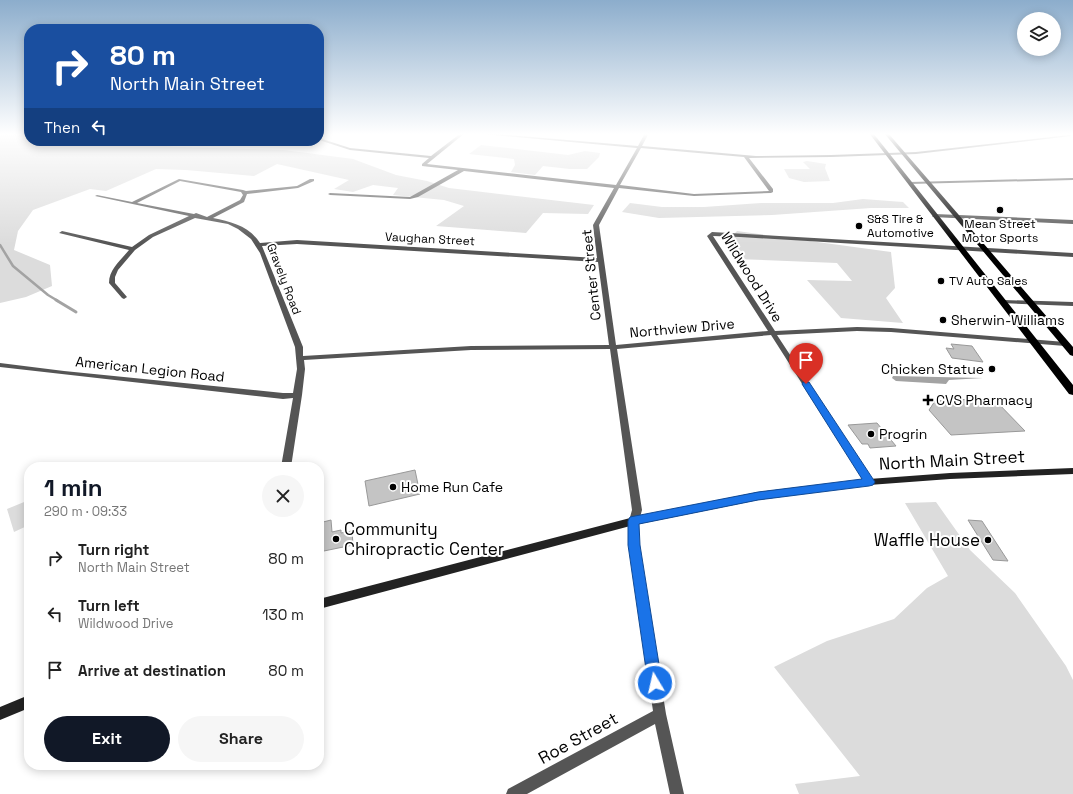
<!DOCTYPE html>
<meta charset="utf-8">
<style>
:root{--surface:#fff;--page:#f6f6f6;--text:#222;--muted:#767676;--accent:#111827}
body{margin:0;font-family:"Space Grotesk",sans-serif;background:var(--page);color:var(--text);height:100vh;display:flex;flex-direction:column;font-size:15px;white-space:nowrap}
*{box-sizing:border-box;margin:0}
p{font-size:13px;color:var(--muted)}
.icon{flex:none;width:22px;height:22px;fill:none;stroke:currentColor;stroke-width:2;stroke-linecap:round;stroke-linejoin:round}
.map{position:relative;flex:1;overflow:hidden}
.side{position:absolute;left:24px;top:462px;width:300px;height:308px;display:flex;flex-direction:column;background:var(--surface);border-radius:16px;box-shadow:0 2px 10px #0003}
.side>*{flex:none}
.banner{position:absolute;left:24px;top:24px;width:300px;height:122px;border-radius:16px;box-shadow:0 2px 10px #0003;background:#1a4fa0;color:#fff;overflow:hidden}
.controls{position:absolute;left:1017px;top:12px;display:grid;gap:8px}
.controls a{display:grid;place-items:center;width:44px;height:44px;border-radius:50%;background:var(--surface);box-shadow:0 2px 10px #0003;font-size:20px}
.pin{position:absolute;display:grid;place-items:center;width:34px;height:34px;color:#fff;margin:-41px -17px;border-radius:50% 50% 50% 0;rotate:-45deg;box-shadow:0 0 4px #0007}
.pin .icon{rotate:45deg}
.me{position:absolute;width:44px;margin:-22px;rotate:351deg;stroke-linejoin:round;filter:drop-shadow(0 0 3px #0008)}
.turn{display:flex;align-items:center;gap:14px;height:84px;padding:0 20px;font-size:18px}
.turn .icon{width:52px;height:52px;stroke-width:2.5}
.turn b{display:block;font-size:28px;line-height:34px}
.then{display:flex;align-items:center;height:38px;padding:0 20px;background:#0003;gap:8px;font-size:15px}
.round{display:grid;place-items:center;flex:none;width:42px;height:42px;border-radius:21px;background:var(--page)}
.headline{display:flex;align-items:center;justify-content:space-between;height:68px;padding:0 20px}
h1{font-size:24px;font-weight:600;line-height:30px;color:var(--accent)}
.primary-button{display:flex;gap:8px;margin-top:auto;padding:8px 20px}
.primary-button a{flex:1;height:46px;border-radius:24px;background:var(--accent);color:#fff;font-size:16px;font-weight:600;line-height:46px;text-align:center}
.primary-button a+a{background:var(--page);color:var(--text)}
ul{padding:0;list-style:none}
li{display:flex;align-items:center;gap:12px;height:56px;padding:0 20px}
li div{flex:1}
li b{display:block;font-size:15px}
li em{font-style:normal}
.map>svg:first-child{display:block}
.green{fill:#dcdcdc}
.water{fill:#a3a3a3}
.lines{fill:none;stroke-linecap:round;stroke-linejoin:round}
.stream-far1{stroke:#a3a3a3;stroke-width:2.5}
.stream{stroke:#a3a3a3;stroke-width:3}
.building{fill:#c4c4c4;stroke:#999}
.minor{fill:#555;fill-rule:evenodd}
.secondary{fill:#222;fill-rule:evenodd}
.primary{fill:#000;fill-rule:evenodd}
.route{fill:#1a73e8;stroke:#114b97}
.poi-dot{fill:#000;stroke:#fff;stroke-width:1.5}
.labels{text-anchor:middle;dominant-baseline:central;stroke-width:4;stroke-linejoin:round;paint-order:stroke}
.far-poi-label{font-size:12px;fill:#000;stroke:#fff;text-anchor:start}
.far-street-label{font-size:12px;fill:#000;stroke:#fff}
.street-label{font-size:14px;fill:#000;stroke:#fff}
.poi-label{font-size:14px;fill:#000;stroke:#fff;text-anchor:start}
.near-street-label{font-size:17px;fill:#000;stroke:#fff}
.near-poi-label{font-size:17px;fill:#000;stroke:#fff;text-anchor:start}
</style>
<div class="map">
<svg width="1073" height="794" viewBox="0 0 1073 794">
<rect width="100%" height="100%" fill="#fff"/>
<path class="green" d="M0 133H29V141H133L139 144 178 147 284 150 353 159 396 175 427 181 449 188 594 205 588 214 543 213 526 233 436 226 464 206 444 200 393 195 398 188 373 185 353 192 334 189 349 180 277 164 254 176 186 170 156 169 106 191 90 189 33 210 18 231 14 250 50 265 52 286 26 297 0 303Z
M481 145 568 155 585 151 600 153 599 157 587 169H570L543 166 535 175 511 172 515 165 514 159 469 154Z
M807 161 826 164 825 168 830 181 804 182 789 178 784 169H810L803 162Z
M863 199 903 202 909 208H871L772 215 659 218 622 212 630 203 662 207H704L761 203H833Z
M737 231 891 252 895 288 886 298 903 323 841 318 807 280 852 281 837 263 737 259 727 242Z
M29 500V525L14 532 7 509Z
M936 502 970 550 1015 593 1066 666 1073 680V794H799L795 784 860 776 774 667 827 641 894 619 927 588 948 576 905 503Z"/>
<path class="water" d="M893 376 983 378 949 380 946 384 896 381 892 378Z"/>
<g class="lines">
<path class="stream-far1" d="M0 245 13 266 48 295 58 301"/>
<path class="stream" d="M56 300 76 312"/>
</g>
<path class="building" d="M951 344 972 346 983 362 952 358 946 348 954 349Z
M993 398 1025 431 951 435 929 410 935 401Z
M877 423 896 446 870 448 868 444H862L848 425Z
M415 470 420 494 369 506 365 481Z
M331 520 332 532 341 530V533L352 531 353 545 319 552V523Z
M968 520 982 521 1008 561 993 560Z"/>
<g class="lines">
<path class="minor" d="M461 133H465L427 164 616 185 637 148 472 133H483L638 146 645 133H649L642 146 756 156 831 155 916 152 1069 135 1071 136 916 154 831 157 749 158 773 189V192L771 193 694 196 619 188 599 225 616 345 768 331 707 236 712 232 1073 253V257L740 237 713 236 775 331 857 327 891 328 1065 342 1069 344 1065 346 891 332 857 331 777 335 872 480 874 482 872 484 869 485 866 484 771 335 617 349 642 510 639 521V545L666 714 684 794H670L655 724 527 794H506L508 789 653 711 629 545V521L632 510 610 349 471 350 304 360 305 369 302 395 291 467H281L293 398 283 399 0 367V363L64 371 283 393H293L297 369 295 347 260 253 251 239 238 229 228 224 195 218 153 237 135 250 118 270 115 277V283L127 297 124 299 122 298 109 283C109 269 121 260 129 250L59 233 62 231 132 247 149 235 189 216 95 196 97 195 132 202 179 179 243 190 246 191 297 186 310 179H314V181L298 188 247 194 244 202 213 218C232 222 249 226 260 243L297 240 597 258 593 225 614 188 464 171 418 197 410 199 330 195 328 194 330 193 410 197 458 170 422 166V164L429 158 350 150 319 140V138L350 148 431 156ZM641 148 744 157 769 191 694 194 620 185ZM180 181 241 192 243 195 240 200 207 217 196 213 194 214 137 203ZM297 244 598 262 609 345 471 346 303 356V347L262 246Z
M1073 178V180L910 184 908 183 910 182Z
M935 214 1073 220V224L933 217 932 216Z
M1003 300 1073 302V306L1001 303V301Z"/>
<path class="secondary" d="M1073 468V474L950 479 869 485 758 500 634 525 319 609V599L634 517 758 492 869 479 950 473Z
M29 695V708L0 720V707Z"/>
<path class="primary" d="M869 133H873L1073 385V395L1069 394Z
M884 133H888L1073 347V356L1070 355Z"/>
</g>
<linearGradient id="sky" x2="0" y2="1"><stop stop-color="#8cadcc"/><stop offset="0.55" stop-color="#fff"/><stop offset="1" stop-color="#fff" stop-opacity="0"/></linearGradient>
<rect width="1073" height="244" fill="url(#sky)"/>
<path class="route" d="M803 382H809L875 482 873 485 869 486 758 500 639 524 640 545 662 683 660 688 655 690 650 688 648 683 628 545V521L630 517 758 492 862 479 802 384Z"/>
<g class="poi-dot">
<circle cx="1000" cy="210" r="4"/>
<circle cx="859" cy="226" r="4"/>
<circle cx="941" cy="281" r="4"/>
<circle cx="943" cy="320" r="4"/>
<circle cx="992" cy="369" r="4"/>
<path d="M926 394h4v4h4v4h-4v4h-4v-4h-4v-4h4z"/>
<circle cx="871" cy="434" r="4"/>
<circle cx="393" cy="487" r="4"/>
<circle cx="336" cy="539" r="4"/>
<circle cx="988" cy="540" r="4"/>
</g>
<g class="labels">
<g class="far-poi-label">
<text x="867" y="219">S&amp;S Tire &amp;<tspan x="867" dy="14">Automotive</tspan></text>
<text x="1000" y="224" text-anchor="middle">Mean Street<tspan x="1000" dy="14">Motor Sports</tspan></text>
<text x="949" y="281">TV Auto Sales</text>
</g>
<g class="far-street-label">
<text transform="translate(430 239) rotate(3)">Vaughan Street</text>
<text transform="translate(284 279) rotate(69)">Gravely Road</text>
</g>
<g class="street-label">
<text transform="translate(591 275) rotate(-96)">Center Street</text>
<text transform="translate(752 277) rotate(58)">Wildwood Drive</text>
<text transform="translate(682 328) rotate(-5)">Northview Drive</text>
<text transform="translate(150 369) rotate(6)">American Legion Road</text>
</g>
<g class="poi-label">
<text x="951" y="320">Sherwin-Williams</text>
<text x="984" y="369" text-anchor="end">Chicken Statue</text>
<text x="936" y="400">CVS Pharmacy</text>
<text x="879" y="434">Progrin</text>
<text x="401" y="487">Home Run Cafe</text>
</g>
<g class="near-street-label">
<text transform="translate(952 460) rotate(-3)">North Main Street</text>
<text transform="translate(578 738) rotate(-29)">Roe Street</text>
</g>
<g class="near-poi-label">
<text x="344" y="529">Community<tspan x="344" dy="20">Chiropractic Center</tspan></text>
<text x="980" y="540" text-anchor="end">Waffle House</text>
</g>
</g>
</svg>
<div class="controls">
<a><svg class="icon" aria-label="layers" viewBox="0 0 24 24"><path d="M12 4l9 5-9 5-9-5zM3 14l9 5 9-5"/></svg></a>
</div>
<div class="pin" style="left:806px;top:384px;background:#d93025"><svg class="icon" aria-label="arrive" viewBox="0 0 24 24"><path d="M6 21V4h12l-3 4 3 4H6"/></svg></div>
<svg class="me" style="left:655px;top:683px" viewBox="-20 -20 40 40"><circle r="17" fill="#1a73e8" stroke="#fff" stroke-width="3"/><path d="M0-11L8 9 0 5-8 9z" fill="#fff"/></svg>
<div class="banner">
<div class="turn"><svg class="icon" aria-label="right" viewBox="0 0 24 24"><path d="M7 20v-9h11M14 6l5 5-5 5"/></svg><div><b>80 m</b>North Main Street</div></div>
<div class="then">Then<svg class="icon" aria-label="left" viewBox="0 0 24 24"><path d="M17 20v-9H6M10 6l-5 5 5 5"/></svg></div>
</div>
<section class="side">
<div class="headline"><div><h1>1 min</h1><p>290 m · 09:33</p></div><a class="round"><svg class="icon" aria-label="close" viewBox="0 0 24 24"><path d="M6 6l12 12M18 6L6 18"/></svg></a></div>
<ul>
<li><svg class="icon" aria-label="right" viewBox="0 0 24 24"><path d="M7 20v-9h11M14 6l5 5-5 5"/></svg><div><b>Turn right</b><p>North Main Street</p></div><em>80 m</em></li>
<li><svg class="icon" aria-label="left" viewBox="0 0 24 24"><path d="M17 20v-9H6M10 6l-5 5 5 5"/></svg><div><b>Turn left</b><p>Wildwood Drive</p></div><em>130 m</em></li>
<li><svg class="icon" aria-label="arrive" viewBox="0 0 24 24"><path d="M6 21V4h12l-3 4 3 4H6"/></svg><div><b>Arrive at destination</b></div><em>80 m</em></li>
</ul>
<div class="primary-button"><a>Exit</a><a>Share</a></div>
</section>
</div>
